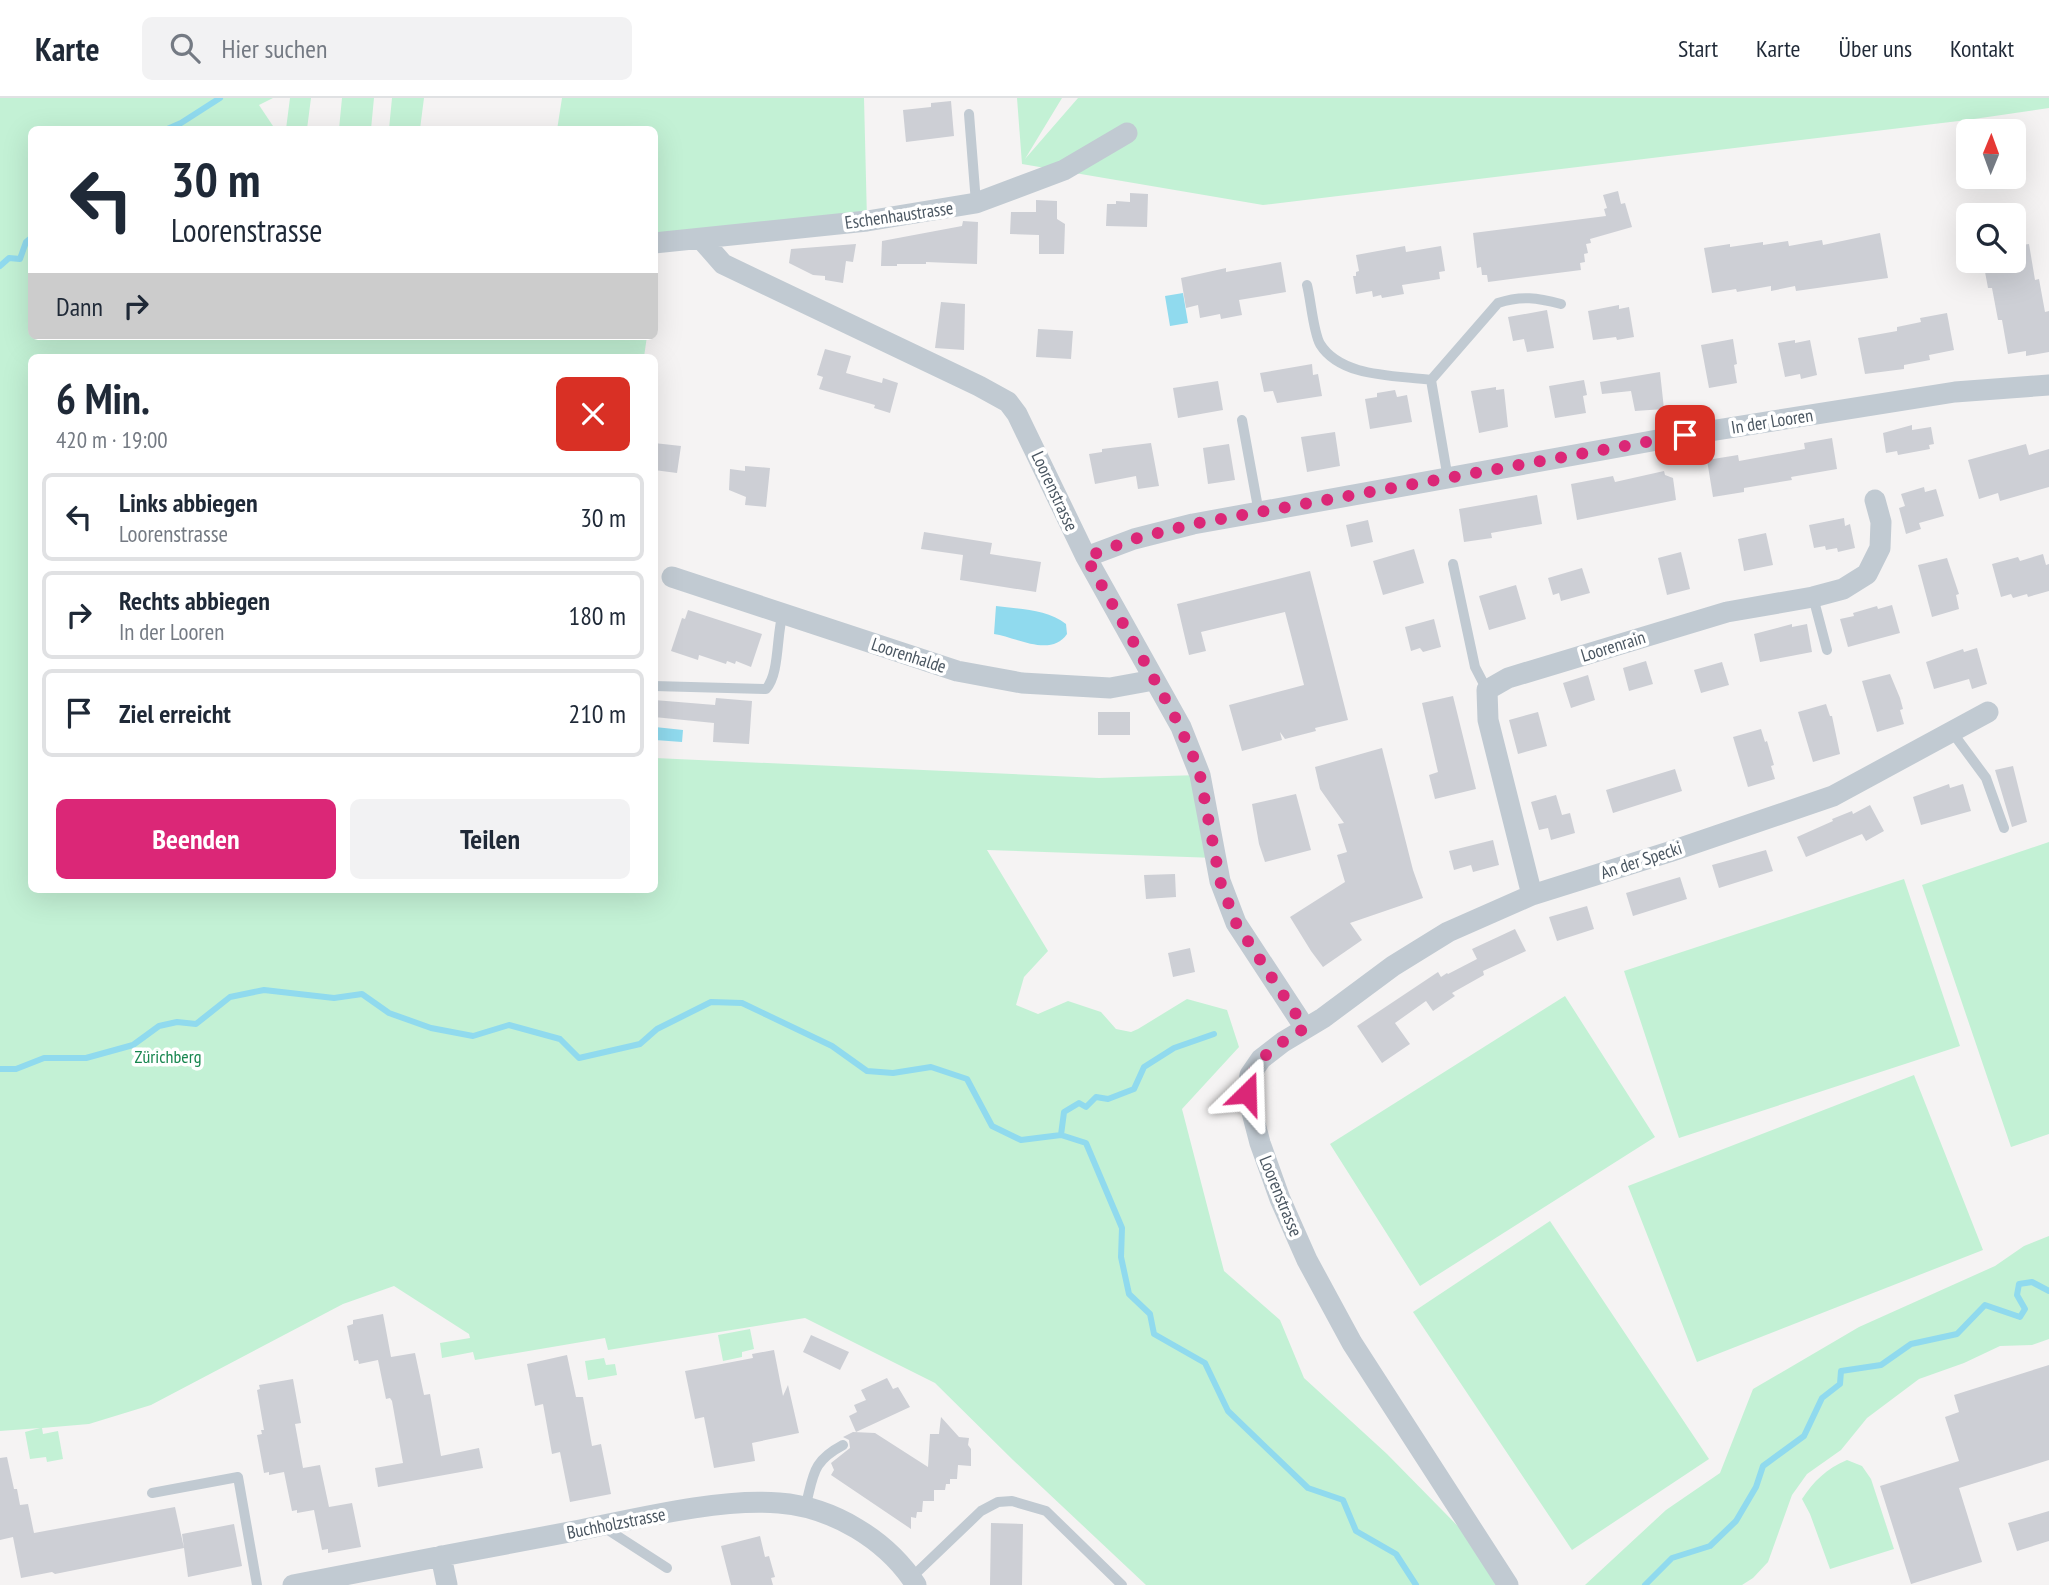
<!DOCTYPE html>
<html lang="de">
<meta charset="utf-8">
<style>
:root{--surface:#fff;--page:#f2f2f3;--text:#1f2937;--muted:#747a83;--line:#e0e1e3;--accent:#db2777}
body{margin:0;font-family:"PT Sans Narrow",sans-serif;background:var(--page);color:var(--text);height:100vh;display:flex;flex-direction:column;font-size:26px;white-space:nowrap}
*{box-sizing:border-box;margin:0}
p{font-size:23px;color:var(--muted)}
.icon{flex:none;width:38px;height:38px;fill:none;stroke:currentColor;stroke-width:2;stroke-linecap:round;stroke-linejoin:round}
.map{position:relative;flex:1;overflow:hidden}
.side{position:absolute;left:28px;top:256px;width:630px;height:539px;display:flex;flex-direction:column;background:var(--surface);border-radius:10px;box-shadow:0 7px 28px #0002}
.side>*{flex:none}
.top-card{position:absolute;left:28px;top:28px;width:630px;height:214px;border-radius:10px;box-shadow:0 7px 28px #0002;background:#fff;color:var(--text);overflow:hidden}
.needle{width:46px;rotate:1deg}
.tools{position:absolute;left:1956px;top:21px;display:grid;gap:14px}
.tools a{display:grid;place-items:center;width:70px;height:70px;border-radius:10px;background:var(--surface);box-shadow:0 7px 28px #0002;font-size:35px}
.pin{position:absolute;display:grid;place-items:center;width:60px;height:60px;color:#fff;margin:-30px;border-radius:14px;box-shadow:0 4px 10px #0006}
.me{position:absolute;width:77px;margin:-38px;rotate:22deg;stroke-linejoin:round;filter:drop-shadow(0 0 5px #0008)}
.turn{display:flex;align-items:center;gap:24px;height:147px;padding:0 28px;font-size:32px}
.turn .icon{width:91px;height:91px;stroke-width:2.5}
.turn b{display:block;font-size:49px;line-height:60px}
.then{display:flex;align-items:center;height:66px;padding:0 28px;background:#0003;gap:14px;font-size:26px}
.round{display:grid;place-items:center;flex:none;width:74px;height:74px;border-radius:10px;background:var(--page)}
.summary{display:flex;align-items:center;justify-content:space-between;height:119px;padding:0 28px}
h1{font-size:42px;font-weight:800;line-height:52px}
.primary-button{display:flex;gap:14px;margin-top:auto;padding:14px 28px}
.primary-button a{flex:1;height:80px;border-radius:10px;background:var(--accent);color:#fff;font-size:28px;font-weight:800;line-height:80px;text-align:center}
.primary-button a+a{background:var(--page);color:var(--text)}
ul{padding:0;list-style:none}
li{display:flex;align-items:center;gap:21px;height:88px;margin:0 14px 10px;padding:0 14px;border:4px solid var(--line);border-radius:10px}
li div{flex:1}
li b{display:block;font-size:26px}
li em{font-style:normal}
header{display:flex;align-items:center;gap:42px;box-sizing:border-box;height:98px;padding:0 35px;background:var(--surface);border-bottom:2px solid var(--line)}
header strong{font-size:33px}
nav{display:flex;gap:38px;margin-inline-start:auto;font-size:24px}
.search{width:490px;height:63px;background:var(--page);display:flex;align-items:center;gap:18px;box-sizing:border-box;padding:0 24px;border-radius:10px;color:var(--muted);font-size:26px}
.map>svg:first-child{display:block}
.green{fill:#c3f1d5}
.water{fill:#90daee}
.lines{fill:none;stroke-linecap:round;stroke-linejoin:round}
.stream{stroke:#90daee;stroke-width:6}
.building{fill:#cdcfd5}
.lane{stroke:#c1cad2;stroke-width:10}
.street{stroke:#c1cad2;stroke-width:21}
.route{stroke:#db2777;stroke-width:12;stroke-dasharray:0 21.6}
.labels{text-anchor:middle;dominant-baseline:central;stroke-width:7;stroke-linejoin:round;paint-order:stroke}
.street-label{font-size:18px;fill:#4a5661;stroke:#fff}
.park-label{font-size:18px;fill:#17864f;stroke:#fff}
</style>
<header>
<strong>Karte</strong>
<div class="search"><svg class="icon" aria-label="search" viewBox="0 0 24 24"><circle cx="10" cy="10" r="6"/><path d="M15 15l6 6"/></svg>Hier suchen</div>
<nav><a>Start</a><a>Karte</a><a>Über uns</a><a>Kontakt</a></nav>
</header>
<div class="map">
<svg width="2049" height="1487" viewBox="0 0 2049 1487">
<rect width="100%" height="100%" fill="#f5f3f3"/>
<path class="green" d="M0 0H273L259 7 275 31 32 32V238H647L644 259H32V791H654L655 660 1099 680 1200 677 1216 760 987 752 1048 853 1024 879 1016 907 1038 916 1068 903 1101 914 1116 931 1131 934 1138 931 1187 901 1227 912 1239 949 1182 1011 1224 1173 1280 1222 1304 1280 1387 1356 1499 1470 1508 1487H1146L1013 1362 935 1285 805 1220 608 1252 605 1240 475 1262 473 1254 442 1260 440 1245 470 1240 469 1236 394 1188 343 1206 151 1307 89 1326 42 1330 43 1336 58 1333 63 1361 47 1364 46 1359 30 1361 25 1334 40 1330 0 1333Z
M290 0H311L307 31H286Z
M342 0H374L371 31H339Z
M392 0H424L420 31H389Z
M562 0H864L867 122 655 145 654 32H557Z
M1017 0H1062L1025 61 1078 0H2049V10L1967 22 1263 107 1022 66Z
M2049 744V1036L2011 1049 1922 787Z
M1904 781 1960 948 1679 1040 1624 873Z
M1565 898 1655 1039 1420 1188 1330 1046Z
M1914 977 1983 1152 1697 1264 1628 1088Z
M1550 1123 1709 1361 1572 1452 1413 1214Z
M2049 1138V1241L2032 1247 2000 1248 1964 1265 1919 1281 1867 1320 1841 1352 1807 1376 1792 1397 1768 1464 1753 1480 1742 1487H1585L1666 1412 1720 1375 1753 1291 1859 1229 1995 1168 2024 1148Z
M750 1231 754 1251 742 1254V1259L723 1263 718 1237Z
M604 1260 606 1267 615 1266 617 1277 588 1282 585 1263Z
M1847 1362 1862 1368 1871 1381 1894 1451 1830 1471 1810 1416 1802 1401C1814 1383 1826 1371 1847 1362Z"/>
<path class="water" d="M1969 49V79H2001L1967 82 1965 69H1962L1959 50Z
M2021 52 2024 75 2014 77V53Z
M1183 195 1188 225 1170 228 1165 198Z
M996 508C1019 511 1047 511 1066 526L1067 536C1051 560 1016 539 994 536Z
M655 629 683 632 682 644 655 642Z"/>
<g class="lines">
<path class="stream" d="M165 32 181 25 220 0
M0 168 9 160 20 161 26 144 32 139
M0 971H16L44 960H86L133 947 159 928 177 924 196 926 230 899 264 892 334 900 362 896 389 915 431 930 473 938 509 927 560 941 579 960 640 946 657 931 711 904 742 905 832 948 867 973 893 975 931 969 967 981 992 1028 1021 1042 1061 1037 1086 1045 1122 1130 1121 1159 1129 1196 1150 1216 1154 1236 1205 1265 1228 1313 1308 1390 1343 1402 1356 1433 1396 1456 1416 1487
M1061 1037 1064 1014 1079 1005 1086 1009 1096 999 1108 1001 1134 991 1144 969 1174 950 1214 936
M1645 1487 1672 1460 1710 1448 1736 1423 1756 1389 1763 1368 1804 1338 1822 1300 1840 1286 1841 1273 1881 1267 1911 1246 1957 1236 1985 1207 2020 1219 2025 1211 2017 1197 2019 1186 2032 1184 2049 1193"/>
</g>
<path class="building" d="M951 3 954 38 906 44 903 12 931 9V5Z
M1618 93 1621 106 1625 105 1632 129 1590 141 1591 145 1586 146 1588 155 1584 156 1585 164 1580 165 1581 172 1488 184 1487 177H1482L1481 169 1477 170 1473 135 1606 118 1604 111 1607 110 1603 97Z
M1130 95 1148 96 1147 129 1106 128 1107 106H1116V103L1130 104Z
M1036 102 1057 103V121L1065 126 1064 156H1039V137L1010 136 1011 114H1036Z
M963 123 978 124 977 166 926 164V166H897V168H881L882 143 962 128Z
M1880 135 1888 180 1796 193 1795 188 1771 193V188L1737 194 1736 191 1712 195 1704 150 1730 146V149L1763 144V147L1788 143 1789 148 1822 142 1823 147Z
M856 146 853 164 846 163 843 185 825 182V178L813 177 789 165 791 151Z
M2029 146 2035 182 2039 181 2045 214 2049 213V254L2026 258V253L2008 256 2002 222H1998L1992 190H1988L1983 163H2014V148Z
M1405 148 1406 154 1441 148 1445 173 1439 174 1440 181 1402 187 1404 196 1382 200 1381 197 1373 199 1372 193 1356 196 1353 178H1356V174L1359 173 1356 157Z
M1281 164 1286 194 1239 202 1242 217 1221 221 1220 216 1200 220 1198 207 1186 210 1181 180 1226 170V174Z
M941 204 965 206 964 252 935 250Z
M1619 207V211L1629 209 1634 239 1617 242 1616 239 1593 242 1588 213Z
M1547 212 1554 250 1527 254 1524 241 1513 243 1508 219Z
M1947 215 1954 252 1929 257 1930 262 1904 267V271L1865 276 1858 240 1897 233V229L1921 224 1920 220Z
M1038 231 1073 233 1071 261 1036 259Z
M1733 241 1737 266 1734 267 1737 285 1709 290 1701 247Z
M1795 242V245L1810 242 1817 277 1801 281 1800 276 1785 279 1778 245Z
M825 251 851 258 846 275 882 285 883 280 898 285 890 315 874 310 875 307 819 291 823 279 817 277Z
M1312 266 1313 277 1318 276 1322 298 1277 305 1273 293 1264 294 1260 275Z
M1660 274 1664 311 1635 313 1631 293 1602 296 1600 284Z
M1584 282 1587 297 1583 298 1586 315 1555 320 1549 288Z
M1218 283 1223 312 1178 320 1173 290Z
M1496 289V292L1504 291 1508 329 1479 335 1471 293Z
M1395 292 1397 299 1407 297 1412 324 1370 331 1365 301 1377 299V295Z
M1912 327V332L1931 329 1934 346 1929 347 1930 351 1898 357 1897 353 1886 355 1883 335Z
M1335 334 1340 368 1307 374 1301 339Z
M1832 340 1837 371 1791 379 1792 382 1744 390V394L1713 399 1707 362 1738 357 1739 363 1805 351 1804 345Z
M654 345 681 348 677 375 654 372Z
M1151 345 1159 388 1138 391 1136 378 1095 386 1089 356 1102 354V351Z
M1229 346 1235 382 1208 386 1203 350Z
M2026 346 2029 357 2049 351V389L2000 403 1998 395 1979 401 1968 362Z
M745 368 770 370 766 409 745 407 746 399 729 392 730 371 745 373Z
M1664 373 1665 377 1673 380 1676 402 1577 422 1571 386 1613 378 1615 384Z
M1924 389 1925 394 1936 391 1944 418 1919 425 1921 431 1906 436 1899 410 1905 408 1901 396Z
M1537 397 1542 426 1491 435 1492 440 1464 444 1459 411Z
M1844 420 1845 428 1850 426 1855 450 1838 454 1837 450 1826 452 1825 448 1814 450 1809 427Z
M1368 422 1373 444 1351 449 1346 427Z
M924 434 992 445 990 456 1041 464 1036 494 960 482 963 457 921 451Z
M1766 435 1773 467 1744 473 1738 441Z
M1414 451 1424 485 1383 497 1373 463Z
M1681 454 1690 491 1667 497 1658 460Z
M2043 456 2046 467 2049 466V493L2028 499 2027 496 2013 500 2011 496 2001 499 1992 466 2018 459 2020 463Z
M1947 460 1959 496 1956 497 1959 511 1932 519 1918 467Z
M1582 470 1590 495 1561 503 1559 495 1553 497 1548 480Z
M1310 473 1348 622 1315 630 1316 633 1285 641 1280 634 1282 642 1242 653 1229 607 1304 587 1285 514 1201 534 1206 553 1189 557 1177 506Z
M1516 487 1526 521 1489 532 1479 498Z
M1892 507 1900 535 1848 549 1840 521 1854 518 1853 515 1877 508 1878 511Z
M688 512 762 536 751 569 736 563 735 566 727 563 726 566 699 557 698 562 671 553 682 520 685 521Z
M1434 521 1441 549 1423 554 1420 550 1411 553 1405 529Z
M1792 526V529L1807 526 1812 554 1760 564 1754 536Z
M1977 550 1987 586 1972 591 1969 581 1934 591 1926 564 1963 551 1964 554Z
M1646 563 1653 586 1629 593 1623 570Z
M1722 564 1729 587 1701 595 1694 572Z
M1890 576 1900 600 1903 611 1900 612 1904 626 1877 634 1862 583Z
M1588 577 1595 602 1571 610 1563 585Z
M1453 598 1476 691 1435 701 1429 677 1438 674 1422 605Z
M716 600 752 603 749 646 713 644 714 625 654 619V602L715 607Z
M1826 606 1830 618H1832L1840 656 1813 664 1798 614Z
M1098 614H1130V637H1098Z
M1538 614 1547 648 1518 656 1509 622Z
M1761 631 1765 644 1767 643 1774 667 1771 668 1775 681 1748 689 1733 639Z
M1382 650 1413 772 1423 800 1350 825 1362 842 1323 869 1311 853 1290 819 1345 784 1337 757 1347 754 1338 726 1344 725 1320 691 1315 669Z
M2013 668 2027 724 2012 729 1995 672Z
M1675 671 1682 693 1613 715 1606 692Z
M1949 686 1950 690 1963 686 1971 713 1921 727 1913 699Z
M1296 696 1311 752 1265 764 1259 746 1252 706Z
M1556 697 1562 717 1570 715 1575 735 1551 742 1548 730 1539 732 1531 704Z
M1870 707 1884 733 1866 743 1862 736 1806 759 1797 739 1833 723 1832 721 1852 713 1853 716Z
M1493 742 1499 767 1473 774 1471 767 1454 772 1449 753Z
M1766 752 1773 773 1719 790 1712 767Z
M1175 776 1176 799 1146 801 1144 777Z
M1680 779 1687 801 1633 818 1626 795Z
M1587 808 1594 831 1557 843 1549 819Z
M1515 831 1526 853 1483 873 1484 877 1452 895 1455 898 1433 913 1426 903 1395 925 1410 946 1382 965 1357 928 1438 874 1441 879 1447 875 1448 876 1477 861 1472 851Z
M1190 850 1195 874 1173 879 1168 855Z
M383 1216 391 1259 415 1255 424 1297 430 1296 441 1358 479 1350 483 1370 378 1389 375 1370 403 1365 392 1303 390 1300 386 1301 378 1262 359 1266 358 1262 354 1263 347 1228 353 1226V1222Z
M811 1237 849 1254 840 1272 803 1254Z
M774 1252 783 1298 788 1287 799 1335 752 1345 755 1363 714 1370 704 1319 695 1321 685 1273 753 1260 752 1256Z
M567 1257 576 1299H583L592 1348 601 1346 611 1396 570 1404 560 1354 552 1356 543 1306 535 1308 527 1266Z
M2049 1267V1362L1959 1390 1982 1464 1911 1486 1880 1388 1959 1363 1945 1319 1959 1314 1954 1297Z
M887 1280 893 1291 898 1289 910 1309 856 1334 849 1318 857 1314 854 1307 866 1302 861 1292Z
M293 1281 301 1325 295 1326 303 1370 320 1367 329 1409 352 1405 361 1449 328 1455V1451L322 1452 314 1412 297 1415V1412L292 1413 284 1374 269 1377V1374L264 1375 257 1337 262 1336 261 1332H264L257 1292 260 1291 259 1287Z
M941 1319 959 1339 969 1340 968 1347 971 1351V1368L958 1367 957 1381H950V1386H946L945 1392H934V1403H923L922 1414H917L916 1420 911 1419V1431L831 1377 834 1372 831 1365 850 1350 849 1342 843 1339 853 1334 875 1335 928 1369 930 1336H939Z
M7 1359 14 1391H17L20 1407 28 1406 34 1435 175 1409 184 1450 182 1436 234 1426 242 1468 188 1479 184 1450 55 1476 52 1474 21 1480 13 1439 0 1442V1360Z
M2049 1413V1443L2017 1453 2008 1425Z
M991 1425 1023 1426 1022 1487H990Z
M760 1438 765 1459 769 1458 775 1479 771 1480 773 1487H731L721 1448Z"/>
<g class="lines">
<path class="lane" d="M969 16 976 105
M1307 187C1311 202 1313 233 1320 246 1341 280 1396 277 1431 282
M1242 322 1259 415
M1448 381 1431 282 1498 205C1521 197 1538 200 1561 206
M1453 466 1475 569 1487 592
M1813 499 1827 552
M654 588 766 591C780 575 776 537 783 515
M1952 634 1986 680 2004 730
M152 1395 238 1379 257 1487
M805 1410C814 1377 811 1364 843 1347
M602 1428 667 1470
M911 1480 981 1413 998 1404 1012 1403 1046 1413 1122 1487"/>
<path class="street" d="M701 141 723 166 979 288 1008 304 1017 316 1086 459 1181 629 1200 677 1220 783 1236 825 1305 930
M654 145 867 123 976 105 1064 72 1127 35
M1086 459 1134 441 1193 426 1685 337 1955 294 2049 287
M672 479 957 573 1022 585 1110 590 1154 582
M1532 797 1488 622 1487 592 1508 580 1727 514 1813 499 1843 491 1867 476 1880 450 1881 424 1875 402
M441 1458 447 1487
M293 1487C389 1468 484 1450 580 1432 639 1420 720 1400 779 1405 833 1409 887 1442 916 1487
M1508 1487 1352 1245 1307 1162 1280 1101 1260 1045 1247 995 1250 977 1261 961 1283 944 1323 920 1393 868 1448 834 1532 797 1669 754 1833 698 1988 614"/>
</g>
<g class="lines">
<path class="route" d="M1247 995C1253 959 1276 948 1305 930L1236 825 1220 783 1200 677 1191 653 1173 615 1086 459 1134 441 1193 426 1685 337"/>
</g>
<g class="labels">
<g class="street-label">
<text transform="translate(899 117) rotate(-8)">Eschenhaustrasse</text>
<text transform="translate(1772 323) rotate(-9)">In der Looren</text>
<text transform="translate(1055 393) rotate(65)">Loorenstrasse</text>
<text transform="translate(1613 548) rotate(-17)">Loorenrain</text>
<text transform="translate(909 557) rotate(18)">Loorenhalde</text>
<text transform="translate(1641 762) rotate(-18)">An der Specki</text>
<text transform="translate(1281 1098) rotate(68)">Loorenstrasse</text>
<text transform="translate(616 1425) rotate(-11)">Buchholzstrasse</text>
</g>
<g class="park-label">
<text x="168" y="958">Zürichberg</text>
</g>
</g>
</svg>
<div class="tools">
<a><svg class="needle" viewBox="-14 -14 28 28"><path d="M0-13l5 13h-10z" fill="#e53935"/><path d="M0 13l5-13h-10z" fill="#747a83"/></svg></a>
<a><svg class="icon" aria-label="search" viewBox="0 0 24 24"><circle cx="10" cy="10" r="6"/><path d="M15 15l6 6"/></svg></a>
</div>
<div class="pin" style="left:1685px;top:337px;background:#d93025"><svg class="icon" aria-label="arrive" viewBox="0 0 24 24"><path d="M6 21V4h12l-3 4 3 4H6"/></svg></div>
<svg class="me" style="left:1247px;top:995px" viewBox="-20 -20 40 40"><path d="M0-17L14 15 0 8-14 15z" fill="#db2777" stroke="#fff" stroke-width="4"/></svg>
<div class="top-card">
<div class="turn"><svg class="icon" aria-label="left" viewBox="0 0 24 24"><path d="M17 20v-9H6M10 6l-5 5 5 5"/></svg><div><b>30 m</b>Loorenstrasse</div></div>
<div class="then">Dann<svg class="icon" aria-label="right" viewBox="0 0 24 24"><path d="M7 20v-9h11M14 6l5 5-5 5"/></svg></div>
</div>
<section class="side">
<div class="summary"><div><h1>6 Min.</h1><p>420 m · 19:00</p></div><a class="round" style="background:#d93025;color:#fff"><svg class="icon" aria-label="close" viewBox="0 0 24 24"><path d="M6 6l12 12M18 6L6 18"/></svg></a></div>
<ul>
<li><svg class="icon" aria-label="left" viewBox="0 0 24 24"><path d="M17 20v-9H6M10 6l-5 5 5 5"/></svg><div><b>Links abbiegen</b><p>Loorenstrasse</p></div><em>30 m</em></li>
<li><svg class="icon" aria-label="right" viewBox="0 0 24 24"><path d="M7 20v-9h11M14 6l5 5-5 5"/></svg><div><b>Rechts abbiegen</b><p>In der Looren</p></div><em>180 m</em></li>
<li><svg class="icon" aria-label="arrive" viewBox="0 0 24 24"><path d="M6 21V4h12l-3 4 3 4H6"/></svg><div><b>Ziel erreicht</b></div><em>210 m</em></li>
</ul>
<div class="primary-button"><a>Beenden</a><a>Teilen</a></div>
</section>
</div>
